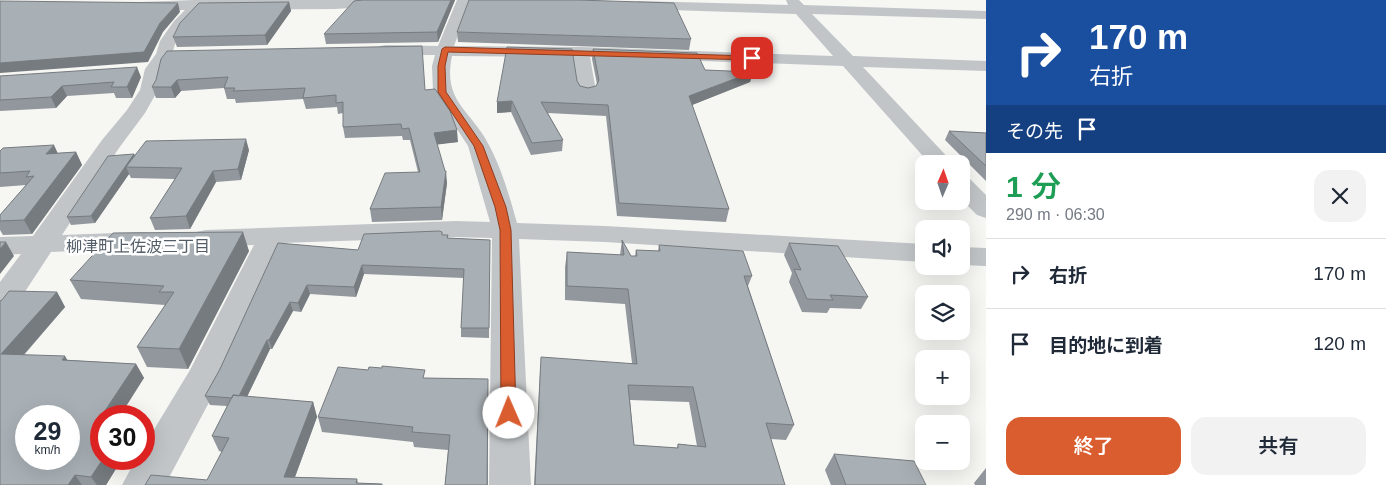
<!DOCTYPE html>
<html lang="ja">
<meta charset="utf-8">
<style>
:root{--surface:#fff;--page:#f2f2f3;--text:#1f2937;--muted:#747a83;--line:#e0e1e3;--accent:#da5d2f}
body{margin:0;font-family:Helvetica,"Noto Sans JP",sans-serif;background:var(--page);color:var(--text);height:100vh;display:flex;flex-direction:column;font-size:19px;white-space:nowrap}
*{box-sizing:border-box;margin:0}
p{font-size:16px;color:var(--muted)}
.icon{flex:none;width:28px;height:28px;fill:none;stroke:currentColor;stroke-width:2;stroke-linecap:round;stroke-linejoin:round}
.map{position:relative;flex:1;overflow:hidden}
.sheet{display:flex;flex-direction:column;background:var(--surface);width:400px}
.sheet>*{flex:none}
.top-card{background:#1a4fa0;color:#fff;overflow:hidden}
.needle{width:32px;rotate:2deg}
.tools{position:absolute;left:915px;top:155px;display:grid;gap:10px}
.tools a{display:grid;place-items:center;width:55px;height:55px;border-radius:10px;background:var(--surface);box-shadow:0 5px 20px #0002;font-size:25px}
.speed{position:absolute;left:15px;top:405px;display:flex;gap:10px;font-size:25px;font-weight:700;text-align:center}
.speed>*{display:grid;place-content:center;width:65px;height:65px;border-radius:50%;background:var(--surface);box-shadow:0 5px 20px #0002;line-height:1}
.speed small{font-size:12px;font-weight:400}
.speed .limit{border:8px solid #d22;background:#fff;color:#111}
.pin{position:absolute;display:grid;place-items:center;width:42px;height:42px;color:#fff;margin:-21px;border-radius:10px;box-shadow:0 2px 8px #0006}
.me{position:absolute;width:55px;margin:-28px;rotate:359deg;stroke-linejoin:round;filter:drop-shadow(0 0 4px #0008)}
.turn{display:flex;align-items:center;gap:18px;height:105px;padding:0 20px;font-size:22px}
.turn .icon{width:65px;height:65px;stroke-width:2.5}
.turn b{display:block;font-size:35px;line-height:42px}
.then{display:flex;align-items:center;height:48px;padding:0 20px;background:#0003;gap:10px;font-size:19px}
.round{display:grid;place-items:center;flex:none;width:52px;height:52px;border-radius:15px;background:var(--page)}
.overview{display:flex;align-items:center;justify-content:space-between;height:85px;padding:0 20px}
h1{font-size:30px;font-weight:600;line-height:38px;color:#1e9e55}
.primary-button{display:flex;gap:10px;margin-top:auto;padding:10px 20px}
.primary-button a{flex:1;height:58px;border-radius:15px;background:var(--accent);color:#fff;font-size:20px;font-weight:600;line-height:58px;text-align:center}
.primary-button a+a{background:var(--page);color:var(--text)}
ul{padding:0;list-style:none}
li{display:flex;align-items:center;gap:15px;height:70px;padding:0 20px;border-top:1px solid var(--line)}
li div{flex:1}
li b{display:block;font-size:19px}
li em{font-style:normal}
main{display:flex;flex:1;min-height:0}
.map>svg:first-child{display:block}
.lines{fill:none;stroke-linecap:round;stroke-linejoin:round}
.minor{fill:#c1c5c8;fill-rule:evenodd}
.wall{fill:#91979c;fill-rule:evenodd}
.shaded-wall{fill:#767b7f}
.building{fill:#a9b0b5;stroke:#767b7f;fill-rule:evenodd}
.route{fill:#da5d2f;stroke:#8e3c1f}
.labels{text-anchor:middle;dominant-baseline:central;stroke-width:5;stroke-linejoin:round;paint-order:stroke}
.neighbourhood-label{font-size:16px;fill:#545e68;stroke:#fff}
</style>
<main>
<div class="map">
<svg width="986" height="485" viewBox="0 0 986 485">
<rect width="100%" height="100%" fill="#f6f6f3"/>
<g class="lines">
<path class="minor" d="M195 0H415L408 4 335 9 201 10 185 27 176 41 172 54 163 69 158 90 145 113 119 148 62 235 143 232 153 234 157 240 153 246 143 248 51 252 11 313 0 316V282L21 254 0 255V237L33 236 102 140 127 110 140 90 145 69 156 54 160 41 174 21 185 10H141L136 9 134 6 136 3 141 2Z
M457 0H471L454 46 581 47 833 56 796 14 638 9 631 5 638 1 788 5 786 0H799L804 5 986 11V19L812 14 853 56 986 61V71L863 67 954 164H930L843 66 590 57 596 91 594 95 587 97 580 95 578 91 573 57 452 56C442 103 473 111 490 147 502 170 510 198 517 223L605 226 924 244V262L605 242 519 239 531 485H489L492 238 456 237 282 243 222 378 165 485H122L136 459H144V446L190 370 254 245 206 246 196 244 192 238 196 232 206 230 456 221 490 222 468 146 433 92 432 66 435 55H386L380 54 378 50 380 46 386 45 438 46Z
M961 177 970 179 986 195V218L977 215 961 199Z
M961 247 986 248V266L961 265Z"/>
</g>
<path class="wall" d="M363 0H455L438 42 326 44 324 34Z
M289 2 291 11 267 45 177 47 173 37Z
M457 32 691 39 689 50 458 42Z
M593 49 705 70 753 72 750 82 692 105 729 209 726 222 617 216 606 116 548 113 563 140 562 151 531 155 511 112 497 113V102L577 81 580 86 588 88 596 86 597 84 592 59Z
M161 59 425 90 458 142 437 144 447 183 442 220 372 222 370 209 418 172 410 140H403L402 136 345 138 343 127V113L338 114 337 107 306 109 303 99 236 103 235 99H227L224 88 181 91 175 98H156L152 87 156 80Z
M0 76 141 77 132 98H116L114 93 67 96 56 108 0 111Z
M949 131 986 133V181L945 140Z
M249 150 241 180 216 182 190 229 155 230 150 218 175 179 131 178 129 174 95 223 71 225 67 217 134 154 135 155Z
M0 151 58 153 76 152 82 165 32 234 3 235 0 230V215L26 185 0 187Z
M443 235H448V238L490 240 489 338 461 337V328L464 278 364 274 356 297 310 294 301 312 293 311 272 349H270L247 397 313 402 317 417 295 477 357 479 358 483 382 484V485H145L207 480 222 452 219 451 212 436 227 406 210 405 205 396 220 369 278 243 358 250Z
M622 240 631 256H635L636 250 658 251 659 245 752 276 748 286 794 425 786 440 771 439 785 485H534L540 372 632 363 625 304 565 300V267L567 252 620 255ZM630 400 689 402 697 446 678 444 677 448 634 445Z
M789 243 868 297 861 309 830 308 827 313 802 312 789 282 792 273 784 255Z
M249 251 188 369 147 367 137 347 165 305 81 299 70 280Z
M57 292 65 307 24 355 68 360 136 364 144 378 101 416 122 459 106 485H0V301Z
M426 378 488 379V485H445L448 450 414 447 413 442 322 432 318 417Z
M834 454 926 485H831L825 470Z
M986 468V485H975L974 483Z"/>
<path class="shaded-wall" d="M451 0H455L438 42 437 32Z
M289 2 291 11 267 45 265 35Z
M178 3 180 12 163 32 148 62 0 73V63L160 23Z
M137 67 141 77 132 98 127 87Z
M753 72 750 82 687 107 689 96Z
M177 80 181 91 175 98 171 87Z
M62 86 67 96 56 108 51 97Z
M512 101 511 112 497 113V102Z
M457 130 458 142 434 145V133Z
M246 139 249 150 241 180 238 169Z
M54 145 60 158 46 154Z
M76 152 82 165 32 234 24 220Z
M134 154 137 162 126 167 129 174 95 223 91 216Z
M213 171 216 182 190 229 186 216Z
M446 171 447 183 442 220 441 207Z
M243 232 249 251 188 369 179 349Z
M6 242 14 256 0 274V249Z
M362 265 364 274 356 297 354 287Z
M307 285 310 294 301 312 298 303Z
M57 292 65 307 11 369 1 354Z
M290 302 293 311 272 349 269 340Z
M267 340 270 349 242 407 238 398Z
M65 356 74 371 62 360Z
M136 364 144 378 120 416H102Z
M313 402 317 417 292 485 284 477Z
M101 417V441L93 429Z
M103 459H122L106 485H97L91 477Z
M75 475 82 485H68Z"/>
<path class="building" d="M363 0H451L437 32 324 34 354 1Z
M469 0H577L674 3 691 39 457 32Z
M0 1 178 3 160 23 144 52 0 63Z
M289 2 265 35 173 37 180 23 199 3Z
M422 46 425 90 435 89 450 111 457 130 434 133 445 171H446L441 207 370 209 385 173 420 172 409 128 402 129 401 124 343 127V102L336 103V95L303 98 305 88 233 91 235 88H224L228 77 177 80 171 87H152L156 80 161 59 167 51Z
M507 47 572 49 577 81 580 86 588 88 596 86 599 80 593 49 697 53 705 70 753 72 689 96 729 209 619 203 608 105 541 102 563 140 532 143 512 101 497 102Z
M137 67 127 87H111L114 82 62 86 51 97 0 100V76Z
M949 131 986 133V166Z
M246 139 238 169 213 171 186 216 150 218 182 168 126 167 146 141Z
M54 145 46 154 76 152 24 220 0 221V215L34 176 26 177 30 171 0 173V151L3 148Z
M134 154 91 216 67 217 108 156Z
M439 231 442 232V235H448L447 238 490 240 489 328H461L464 269 362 265 354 287 307 285 298 303 290 302 269 340H267L239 396 233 395 232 398 205 396 220 369 278 243 358 250 364 234Z
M243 232 179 349 137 347 174 292H159L164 286 70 280 113 233Z
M622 240 631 256H637L636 250 660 251 659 245 743 251 752 276H744L794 425 766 423 785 485H535L541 357 637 364 628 289 567 286V252L624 255ZM628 385 693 387 706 447 678 444V448L634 445Z
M0 242H6L0 249Z
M789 243 838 246 868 297 830 295 833 300 807 299 794 269 801 270Z
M9 291 57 292 1 354 65 356 62 360 136 364 93 429 101 430V459H103L91 477 75 475 68 485H0V301L2 300ZM26 416H69V459H26Z
M382 366 425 370 423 378 488 379 487 485H445L450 435 412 432 413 427 318 417 338 367 368 370 369 367 382 368Z
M233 395 313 402 284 477 357 479 356 483 382 484V485H145L151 475 207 480 229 438 212 436Z
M834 454 914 461 926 485H846Z"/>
<path class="route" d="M445 47 752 56 756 58 752 60 448 52 445 66 446 92 483 146 506 207 511 230 516 413 514 418 509 419 503 418 501 413 500 230 495 207 474 146 438 92V66L442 49Z"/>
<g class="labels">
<g class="neighbourhood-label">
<text x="138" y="246">柳津町上佐波三丁目</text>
</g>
</g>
</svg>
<div class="tools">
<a><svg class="needle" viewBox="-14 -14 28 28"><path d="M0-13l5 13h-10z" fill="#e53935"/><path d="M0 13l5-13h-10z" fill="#747a83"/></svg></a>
<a><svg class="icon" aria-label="sound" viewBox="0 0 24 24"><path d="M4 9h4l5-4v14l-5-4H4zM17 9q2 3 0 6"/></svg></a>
<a><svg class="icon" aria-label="layers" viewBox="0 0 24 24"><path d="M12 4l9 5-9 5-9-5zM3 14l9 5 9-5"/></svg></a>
<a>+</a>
<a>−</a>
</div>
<div class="speed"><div>29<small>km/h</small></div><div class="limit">30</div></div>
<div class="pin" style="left:752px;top:58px;background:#d93025"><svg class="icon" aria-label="arrive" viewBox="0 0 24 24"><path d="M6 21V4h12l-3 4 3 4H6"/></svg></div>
<svg class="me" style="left:509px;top:413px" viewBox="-20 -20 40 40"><circle r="19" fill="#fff"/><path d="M0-13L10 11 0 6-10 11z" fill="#da5d2f"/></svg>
</div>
<section class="sheet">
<div class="top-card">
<div class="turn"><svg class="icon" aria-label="right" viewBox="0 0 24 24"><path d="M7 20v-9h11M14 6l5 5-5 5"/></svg><div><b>170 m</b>右折</div></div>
<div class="then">その先<svg class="icon" aria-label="arrive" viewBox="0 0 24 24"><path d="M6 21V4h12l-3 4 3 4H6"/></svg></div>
</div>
<div class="overview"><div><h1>1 分</h1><p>290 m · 06:30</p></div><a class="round"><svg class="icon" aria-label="close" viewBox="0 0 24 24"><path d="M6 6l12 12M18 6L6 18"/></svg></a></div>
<ul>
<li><svg class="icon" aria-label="right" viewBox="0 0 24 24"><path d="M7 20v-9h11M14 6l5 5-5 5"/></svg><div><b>右折</b></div><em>170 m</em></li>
<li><svg class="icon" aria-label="arrive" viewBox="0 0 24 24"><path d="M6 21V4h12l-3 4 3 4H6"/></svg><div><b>目的地に到着</b></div><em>120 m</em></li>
</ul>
<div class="primary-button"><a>終了</a><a>共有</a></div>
</section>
</main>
